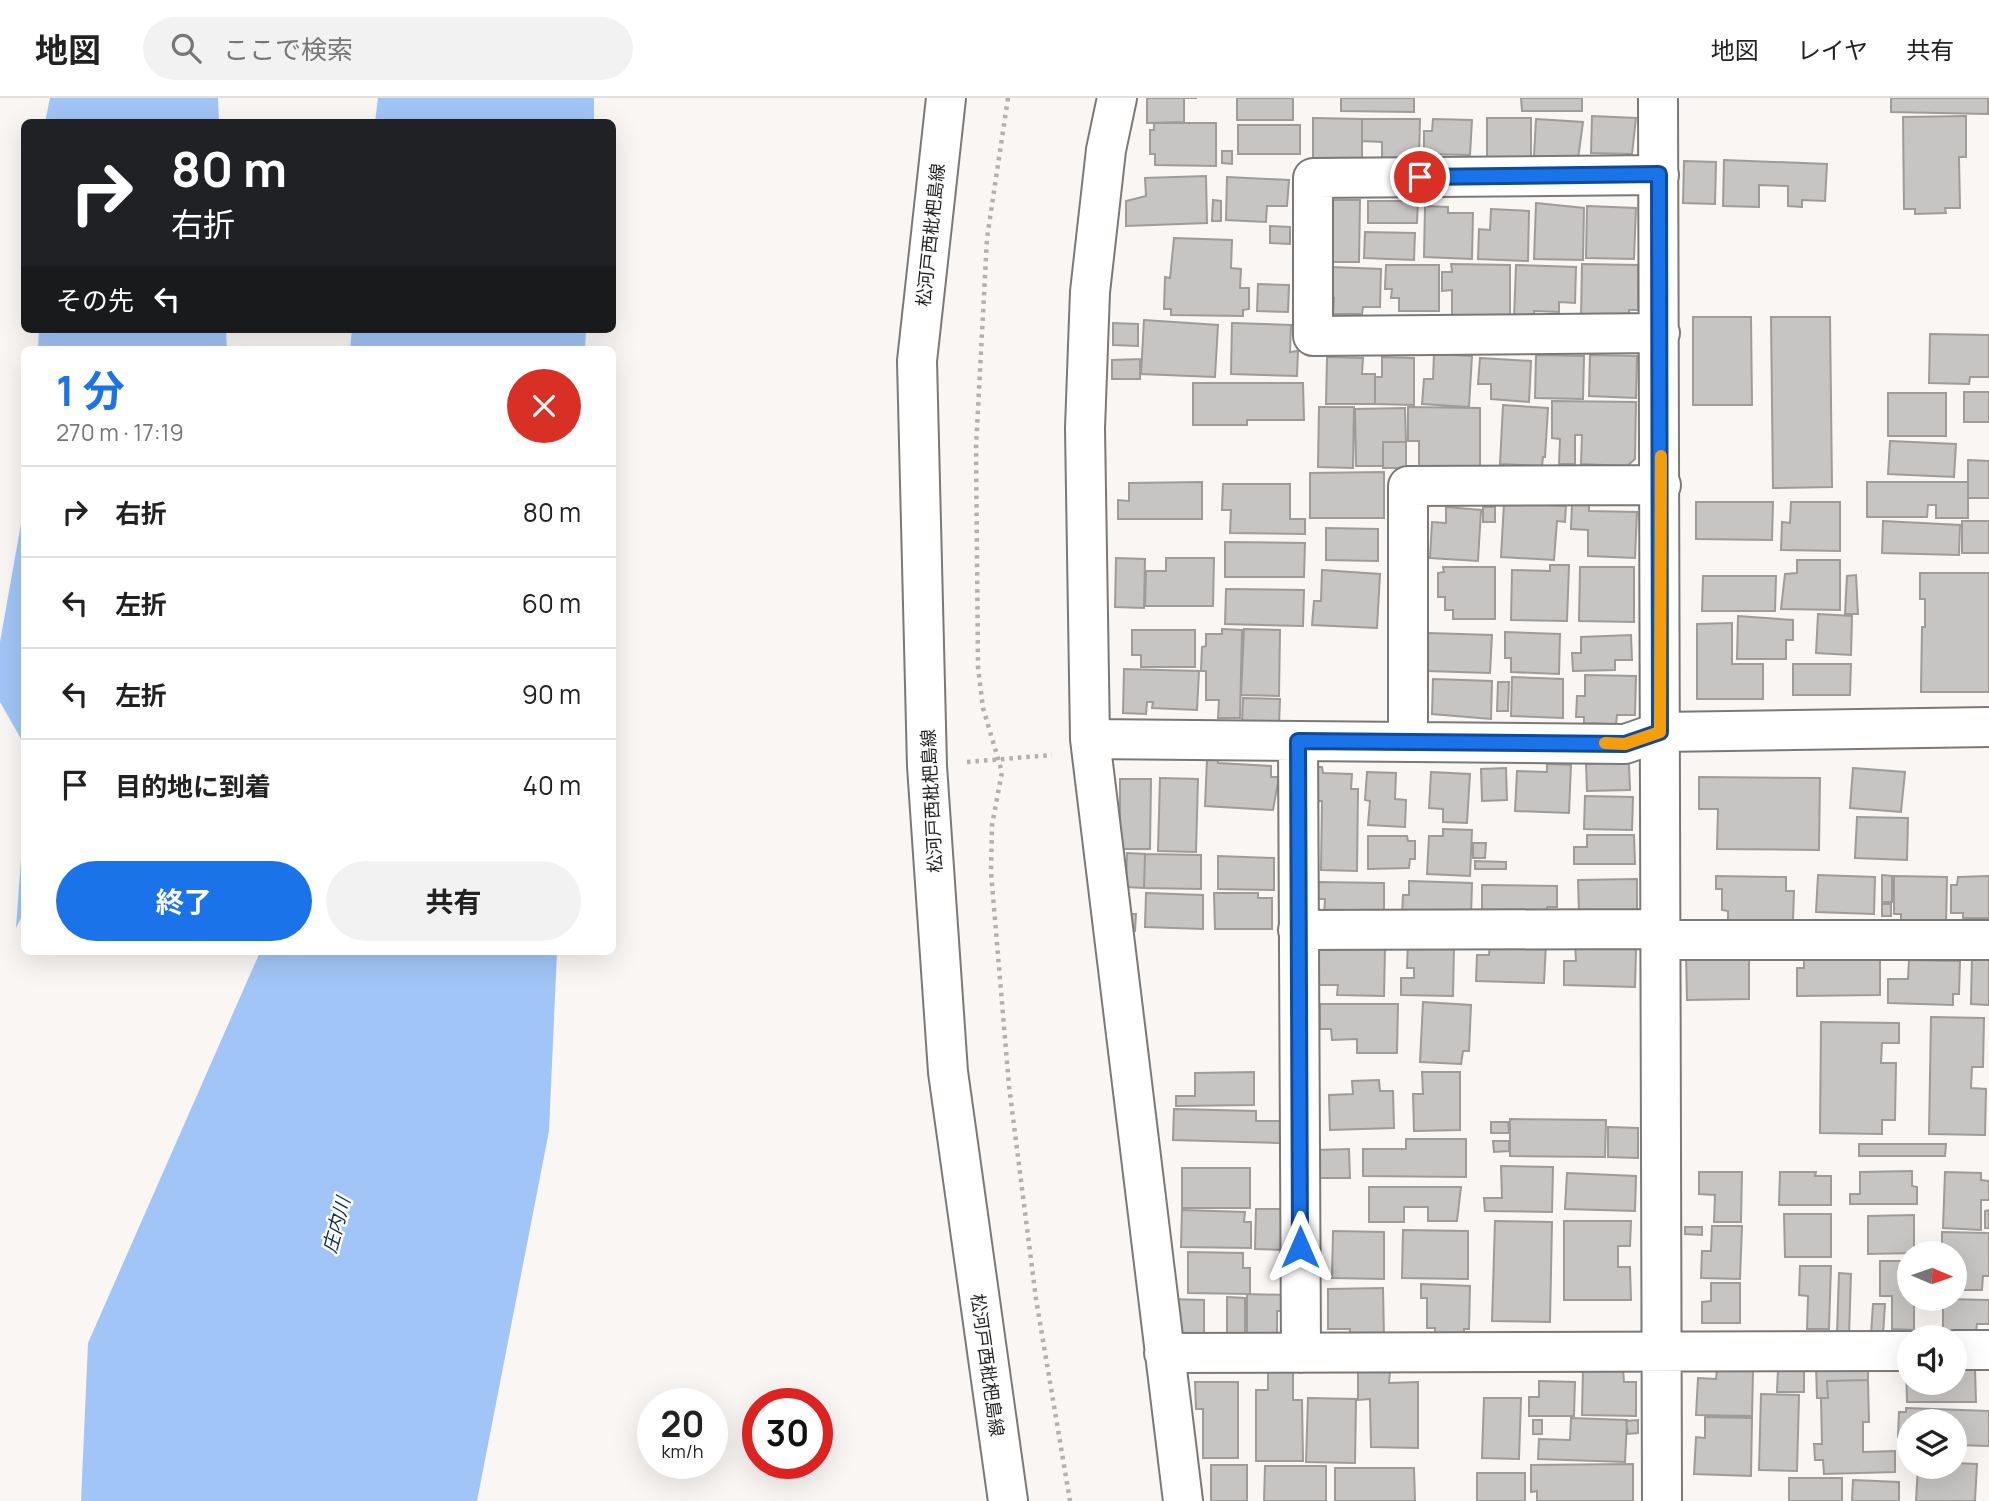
<!DOCTYPE html>
<html lang="ja">
<meta charset="utf-8">
<style>
:root{--surface:#fff;--page:#f2f2f2;--text:#222;--muted:#767676;--line:#e0e0e0;--accent:#1a73e8}
body{margin:0;font-family:Manrope,"Noto Sans JP",sans-serif;background:var(--page);color:var(--text);height:100vh;display:flex;flex-direction:column;font-size:26px;white-space:nowrap}
*{box-sizing:border-box;margin:0}
p{font-size:23px;color:var(--muted)}
.icon{flex:none;width:38px;height:38px;fill:none;stroke:currentColor;stroke-width:2;stroke-linecap:round;stroke-linejoin:round}
.map{position:relative;flex:1;overflow:hidden}
.drawer{position:absolute;left:21px;top:248px;width:595px;height:609px;display:flex;flex-direction:column;background:var(--surface);border-radius:10px;box-shadow:0 7px 28px #0002}
.drawer>*{flex:none}
.guide{position:absolute;left:21px;top:21px;width:595px;height:214px;border-radius:10px;box-shadow:0 7px 28px #0002;background:#202124;color:#fff;overflow:hidden}
.needle{width:46px;rotate:92deg}
.fabs{position:absolute;left:1897px;top:1143px;display:grid;gap:14px}
.fabs a{display:grid;place-items:center;width:70px;height:70px;border-radius:50%;background:var(--surface);box-shadow:0 7px 28px #0002;font-size:35px}
.speed{position:absolute;left:637px;top:1290px;display:flex;gap:14px;font-size:35px;font-weight:700;text-align:center}
.speed>*{display:grid;place-content:center;width:91px;height:91px;border-radius:50%;background:var(--surface);box-shadow:0 7px 28px #0002;line-height:1}
.speed small{font-size:18px;font-weight:400}
.speed .limit{border:10px solid #d22;background:#fff;color:#111}
.pin{position:absolute;display:grid;place-items:center;width:60px;height:60px;color:#fff;margin:-30px;border:4px solid #fff;border-radius:50%;box-shadow:0 2px 7px #0007}
.me{position:absolute;width:77px;margin:-38px;rotate:0deg;stroke-linejoin:round;filter:drop-shadow(0 0 5px #0008)}
.turn{display:flex;align-items:center;gap:24px;height:147px;padding:0 35px;font-size:32px}
.turn .icon{width:91px;height:91px;stroke-width:2.5}
.turn b{display:block;font-size:49px;line-height:60px}
.then{display:flex;align-items:center;height:66px;padding:0 35px;background:#0003;gap:14px;font-size:26px}
.round{display:grid;place-items:center;flex:none;width:74px;height:74px;border-radius:37px;background:var(--page)}
.headline{display:flex;align-items:center;justify-content:space-between;height:119px;padding:0 35px}
h1{font-size:42px;font-weight:700;line-height:52px;color:var(--accent)}
.primary-button{display:flex;gap:14px;margin-top:auto;padding:14px 35px}
.primary-button a{flex:1;height:80px;border-radius:42px;background:var(--accent);color:#fff;font-size:28px;font-weight:700;line-height:80px;text-align:center}
.primary-button a+a{background:var(--page);color:var(--text)}
ul{padding:0;list-style:none}
li{display:flex;align-items:center;gap:21px;height:91px;padding:0 35px;border-top:2px solid var(--line)}
li div{flex:1}
li b{display:block;font-size:26px}
li em{font-style:normal}
header{display:flex;align-items:center;gap:42px;box-sizing:border-box;height:98px;padding:0 35px;background:var(--surface);border-bottom:2px solid var(--line)}
header strong{font-size:33px}
nav{display:flex;gap:38px;margin-inline-start:auto;font-size:24px}
.search{width:490px;height:63px;background:var(--page);display:flex;align-items:center;gap:18px;box-sizing:border-box;padding:0 24px;border-radius:38px;color:var(--muted);font-size:26px}
.map>svg:first-child{display:block}
.water{fill:#a1c5f6}
.building{fill:#c7c5c3;stroke:#9e9b99;stroke-width:2}
.lines{fill:none;stroke-linecap:round;stroke-linejoin:round}
.street-casing{stroke:#7b7977;stroke-width:42}
.secondary-casing{stroke:#7b7977;stroke-width:42}
.path{stroke:#b3b0af;stroke-width:4.5;stroke-dasharray:3.5 5;stroke-linecap:butt}
.street{stroke:#fff;stroke-width:38}
.secondary{stroke:#fff;stroke-width:38}
.route-casing{stroke:#114b97;stroke-width:18}
.route{stroke:#1a73e8;stroke-width:12}
.slow{stroke:#f59e0b;stroke-width:12}
.labels{text-anchor:middle;dominant-baseline:central;stroke-width:5;stroke-linejoin:round;paint-order:stroke}
.street-label{font-size:18px;fill:#201f1e;stroke:#fff}
.water-label{font-size:19px;font-style:italic;fill:#0c2b50;stroke:#fff}
</style>
<header>
<strong>地図</strong>
<div class="search"><svg class="icon" aria-label="search" viewBox="0 0 24 24"><circle cx="10" cy="10" r="6"/><path d="M15 15l6 6"/></svg>ここで検索</div>
<nav><a>地図</a><a>レイヤ</a><a>共有</a></nav>
</header>
<div class="map">
<svg width="1989" height="1403" viewBox="0 0 1989 1403">
<rect width="100%" height="100%" fill="#f9f6f4"/>
<path class="water" d="M50 0H218L219 24H45Z
M378 0H594V24H375Z
M39 231H226L227 252H38Z
M352 231H586L585 252H350Z
M24 409V646L0 604V544Z
M24 719V814L16 830Z
M260 854H557L549 1033 477 1403H81L88 1245Z"/>
<path class="building" d="M1147 0H1197H1184V24L1147 25Z
M1237 0H1293V22H1237Z
M1341 0H1414V14L1341 13Z
M1521 0H1582V13H1522Z
M1891 0H1988V16L1891 14Z
M1592 18 1636 20 1632 56 1591 55Z
M1966 18V59H1959L1960 110H1945L1946 115 1915 116V111H1904L1903 19Z
M1313 20 1362 21V60H1313Z
M1487 20H1531V63H1487Z
M1362 21H1420L1419 60H1382V44L1362 43Z
M1433 21 1472 22 1470 57 1424 56V33H1432Z
M1536 21 1583 24 1578 61 1534 58Z
M1154 25H1216V68L1155 67V56H1150V32H1154Z
M1238 27H1300V56H1238Z
M1222 53H1232V66L1222 65Z
M1724 62 1827 66 1825 103 1802 102V109L1788 108V88L1759 87V109L1723 108Z
M1684 63 1716 64 1715 106 1683 105Z
M1206 78 1207 125 1126 128V103L1146 98 1145 80Z
M1227 79 1289 82 1287 108H1267L1266 124 1226 122Z
M1213 102 1221 103V123H1212Z
M1331 102H1360L1359 164H1325Z
M1368 103H1418L1417 125H1368Z
M1536 105 1584 110 1583 162 1534 161Z
M1425 108 1448 109V115H1473L1472 161 1424 159Z
M1587 108 1636 110 1634 161 1586 160Z
M1491 111 1529 113 1528 163 1478 161 1479 131 1490 132Z
M1270 128 1290 129V146L1270 145Z
M1365 134 1415 135 1414 162 1364 160Z
M1174 140 1232 142 1231 170 1241 171 1240 190H1249V211L1243 212V218L1171 217V211H1164L1165 179 1170 180Z
M1451 166 1510 167V218H1452V192L1442 193V174H1452Z
M1582 166 1638 167V212H1629V222H1581Z
M1386 167H1439V213H1399V200H1391L1392 191H1385Z
M1516 167 1576 169 1575 205 1559 204V214L1534 213V223L1514 222Z
M1332 169 1381 171 1380 209H1363L1362 216H1333L1334 200H1324Z
M1258 186 1289 187 1288 214 1257 213Z
M1693 219H1751L1752 307H1693Z
M1771 219H1830L1832 389 1773 390Z
M1144 222 1218 227 1215 279 1141 276Z
M1113 225 1138 226V248L1113 247Z
M1232 225 1291 227 1290 254 1298 253 1297 278 1231 276Z
M1930 236 1989 237V279H1970L1969 286 1929 285Z
M1434 256 1472 258 1469 309 1422 306 1424 281H1433Z
M1536 257 1584 258 1583 301 1535 300Z
M1590 257 1637 258 1636 300 1589 298Z
M1327 259 1363 260 1362 276H1375V306H1326Z
M1382 259 1414 260V307L1375 306V279H1382Z
M1480 260 1531 263 1529 304 1491 301V286H1478Z
M1140 261V281H1112V262Z
M1193 285H1303L1304 322H1247V327H1193Z
M1964 294H1989V324H1964Z
M1888 295H1946V338H1888Z
M1552 303 1636 304 1635 361 1627 368 1581 366 1582 337H1575V366H1559L1560 341 1552 340Z
M1503 307 1548 310 1545 359H1543L1542 368 1500 366Z
M1319 309H1354L1353 370 1318 369Z
M1408 309 1480 310V368H1419V343H1408Z
M1405 310 1406 344H1383V368H1356L1355 311Z
M1890 343 1956 346 1954 379 1888 376Z
M1383 344H1406V370H1383Z
M1968 362 1989 363V400H1968Z
M1384 374V420H1310V375Z
M1202 384V421H1118V402L1129 403V385Z
M1867 384H1968V420H1936V407H1928L1927 419H1867Z
M1223 386H1290V421H1305V436L1230 435 1231 412H1222Z
M1696 404H1773L1772 442 1696 441Z
M1791 404H1840V453L1781 452 1782 424 1790 425Z
M1504 405 1566 408 1565 424 1557 423 1554 462 1501 459Z
M1572 406H1589V413L1637 414 1635 460 1588 458V432L1571 431Z
M1446 409 1481 412 1478 463 1430 460 1432 424 1446 425Z
M1483 409H1495V424H1483Z
M1883 423 1960 427 1959 457 1882 455Z
M1962 423H1989V455H1962Z
M1326 430 1378 431V463L1326 462Z
M1225 444 1305 445 1304 479H1225Z
M1116 460 1145 461 1144 510 1115 509Z
M1166 460H1214L1213 508H1145L1146 473H1166Z
M1797 462H1840V512L1781 511 1785 476 1797 475Z
M1550 467H1569L1567 523 1511 522 1512 472 1550 473Z
M1443 469H1495V521H1453V512H1445V499H1438V475L1444 474Z
M1580 469H1634V524L1579 523Z
M1322 472 1380 476 1377 530 1312 527 1314 503H1321Z
M1920 475H1989V594H1921L1922 529H1925V501H1920Z
M1856 477 1858 516H1845L1847 478Z
M1703 478H1776L1775 513H1702Z
M1226 491 1304 492 1303 528 1225 526Z
M1818 516 1852 518 1851 557 1816 555Z
M1738 518 1793 522V542H1786V561H1737Z
M1732 525V566H1763V601H1697V526Z
M1222 531 1242 532 1240 620H1218L1219 602H1206V573H1201L1202 549 1206 548V536H1222Z
M1244 531 1280 532 1279 598 1241 597Z
M1132 532H1195V569H1141V557H1132Z
M1505 534 1560 536 1559 576 1511 574V560H1505Z
M1428 535 1492 537 1490 575 1427 573Z
M1631 537 1632 562H1615V572L1573 573 1572 555H1581V539Z
M1793 566H1851L1850 597H1793Z
M1124 571 1199 573 1197 612 1152 610 1153 604H1147L1146 616 1123 615Z
M1585 577 1636 578 1635 617H1617L1616 626 1584 625V619H1576L1577 598H1585Z
M1512 579 1563 581V620L1511 618Z
M1433 581 1492 583 1491 621 1432 616Z
M1498 584H1509L1508 613H1497Z
M1243 600 1280 601 1279 627H1242Z
M1207 661 1218 662V665L1271 668V679H1279L1273 712 1205 708Z
M1625 664 1629 667 1630 692 1587 693 1586 666Z
M1547 666 1571 667 1569 715 1515 713 1517 673 1547 674Z
M1312 669H1322L1323 675 1352 676 1351 691H1358L1357 773 1321 772 1322 703H1312Z
M1506 670 1507 702 1482 703 1481 671Z
M1853 670 1905 674 1901 714 1850 710Z
M1367 674 1396 675 1395 701 1406 702 1405 729 1368 727 1370 703 1365 702Z
M1431 674 1470 676 1467 725 1443 724V711L1429 710Z
M1699 679 1820 680 1819 752 1717 751 1718 711H1699Z
M1160 680 1198 681 1196 754 1158 753Z
M1120 681H1151L1150 751H1120Z
M1585 698 1633 699 1632 732 1584 731Z
M1857 719 1908 720 1907 762 1855 760Z
M1443 731 1472 732 1470 778 1427 776 1429 738H1443Z
M1587 737H1634L1635 766H1574V749H1587Z
M1368 738H1407L1408 743H1415V761H1410L1409 770 1368 771Z
M1473 745H1486L1485 760H1473Z
M1127 755 1145 756 1144 790 1126 789Z
M1145 756 1201 757V791L1144 790Z
M1218 758 1274 760V792L1218 791Z
M1475 763 1506 764V771H1475Z
M1818 777 1875 779 1874 816 1816 814Z
M1882 777 1892 778V804H1882Z
M1716 778 1786 779V793H1794L1793 822H1728V813L1722 812V791H1716Z
M1894 778 1947 779 1946 826H1920V822H1901V816H1894Z
M1989 778V820H1963V815H1951V787H1957L1958 779Z
M1637 781V814L1579 815 1578 782Z
M1409 783 1472 785 1471 819 1402 817 1403 797H1409Z
M1318 784 1384 785V819L1324 818 1325 801H1317Z
M1482 787 1557 788V809H1547V818H1482Z
M1146 795 1203 797V831L1145 829Z
M1214 795H1258V800H1272V831H1215Z
M1882 806H1891V818H1882Z
M1128 816H1136L1135 833H1127Z
M1490 843 1546 845 1544 885 1476 883 1477 857H1489Z
M1408 845 1454 847 1453 898 1401 897V880H1414V870H1407Z
M1575 845 1636 851 1635 889 1564 887V863H1576Z
M1314 847 1385 849 1384 898 1337 897 1338 887H1313Z
M1686 855H1749V901L1687 902Z
M1804 857H1880V897L1797 898V870H1804Z
M1972 859 1989 860V907L1971 906Z
M1909 862 1960 863 1959 896H1953V907L1888 905V881H1908Z
M1423 904 1471 907 1469 953H1463L1461 966 1420 964Z
M1320 906H1398L1397 955H1357V941L1332 942 1331 931H1320Z
M1931 919 1984 920 1983 969H1972L1971 990 1986 991 1985 1037 1929 1036Z
M1821 924 1899 925V945H1882L1881 965H1896L1895 1022H1882V1036L1820 1035Z
M1254 974V1007L1176 1008V998H1195V975Z
M1422 974H1460V1032L1414 1033 1413 996H1423Z
M1379 982 1380 993H1393L1394 1030 1330 1032 1329 997 1353 996 1352 983Z
M1174 1011 1256 1013V1023H1280V1045L1173 1042Z
M1510 1021 1606 1022 1605 1059 1510 1058Z
M1491 1024H1508L1509 1035H1491Z
M1608 1029 1638 1030V1060L1608 1059Z
M1406 1041H1466V1079L1363 1078V1051H1406Z
M1493 1043H1509V1053L1494 1054Z
M1859 1046H1946L1945 1058H1859Z
M1349 1051 1350 1080H1315V1052Z
M1501 1068 1553 1069 1552 1114 1485 1113 1484 1100H1502Z
M1182 1070H1250V1110H1182Z
M1912 1073V1088L1917 1089V1106H1850V1096H1860V1074Z
M1699 1074H1742L1741 1124H1714L1715 1097 1699 1096Z
M1780 1074H1816L1815 1078H1831V1107H1779Z
M1945 1074 1981 1075V1082L1989 1083V1102H1981V1132L1943 1130Z
M1567 1075 1636 1078 1635 1113 1565 1111Z
M1369 1089H1461L1457 1123H1428V1109H1404V1124H1369Z
M1256 1111H1288V1152L1255 1151Z
M1182 1112 1245 1114 1244 1124H1251V1150L1181 1149Z
M1989 1112V1130H1985V1113Z
M1784 1116H1831V1159H1785Z
M1914 1117V1155L1868 1156V1118Z
M1495 1123 1552 1124 1550 1224 1492 1223Z
M1564 1123H1631L1630 1148H1618V1169H1630L1631 1202H1564Z
M1712 1128H1742L1740 1181 1701 1180 1702 1153H1711Z
M1685 1129H1702V1137L1685 1136Z
M1403 1132 1468 1133V1181L1402 1180Z
M1333 1133 1384 1134V1181L1332 1180Z
M1942 1134 1989 1135V1178H1983L1982 1192H1955V1155H1942Z
M1188 1154 1243 1155V1170H1250V1196L1188 1195Z
M1880 1163H1909V1200H1914V1232L1892 1231V1198H1880Z
M1800 1168H1831L1829 1231H1807L1808 1198 1799 1197Z
M1839 1175 1851 1176 1849 1237 1837 1236Z
M1711 1185H1740V1225H1702V1204L1711 1203Z
M1421 1186 1470 1188 1469 1231H1464V1238L1435 1237V1230H1427V1200H1421Z
M1383 1190 1384 1240 1350 1241V1231H1328V1191Z
M1247 1196 1286 1197V1213H1277V1241L1247 1242Z
M1227 1199 1245 1200V1241H1227Z
M1169 1201 1204 1202V1242H1169Z
M1943 1201 1989 1202V1226H1977L1976 1234 1943 1233Z
M1873 1206H1885L1883 1238 1871 1237Z
M1868 1267V1282L1827 1283 1828 1300H1817L1816 1268Z
M1906 1267H1909V1284H1955V1271H1975L1976 1304H1907Z
M1293 1270V1302H1302L1303 1363H1256V1292H1268V1271Z
M1583 1271H1623L1624 1284H1636V1318L1582 1317Z
M1778 1271H1804V1294H1777Z
M1717 1272 1753 1273 1752 1318 1696 1317 1698 1280 1716 1281Z
M1358 1274H1390L1389 1285 1418 1284V1350L1371 1349 1370 1301 1358 1302Z
M1868 1282 1869 1324H1863V1354L1895 1353V1374L1824 1376 1823 1362H1815L1814 1346H1822L1821 1300H1828L1827 1283Z
M1539 1283 1575 1284 1574 1318H1529V1299H1539Z
M1195 1284H1238V1360H1203V1311H1196Z
M1761 1296 1799 1297 1797 1373 1759 1372Z
M1308 1300 1356 1301 1355 1365 1306 1364Z
M1484 1300H1521L1519 1361 1482 1360Z
M1906 1310 1989 1313V1348L1955 1347V1323H1909V1345H1906V1339H1898L1899 1314H1906Z
M1705 1319 1752 1320 1751 1378 1694 1376 1696 1339 1705 1340Z
M1571 1320 1627 1322 1625 1364 1538 1361 1539 1341 1570 1342Z
M1533 1322H1542V1336H1533Z
M1638 1322V1335L1628 1336 1626 1323Z
M1955 1365 1977 1366 1975 1403H1916L1918 1368H1955Z
M1633 1366V1403H1537V1393L1531 1394V1367Z
M1211 1367H1247V1403H1211Z
M1265 1368H1326V1403H1264Z
M1335 1370H1414L1415 1403H1335Z
M1477 1375H1525V1403H1477Z
M1789 1380H1842V1403H1789Z
M1853 1382 1899 1384V1403H1852Z"/>
<g class="lines">
<g class="street-casing">
<path id="street" d="M1117 0 1106 52 1090 194 1085 330 1090 641 1183 1403
M1658 0 1662 1403
M1659 77 1313 80V238L1660 235
M1090 641 1625 646 1660 634 1989 629
M1408 642V388L1661 387
M1298 643 1301 1255
M1298 832 1660 831
M1661 842H1989
M1955 1252H1989
M1164 1255 1909 1253"/>
</g>
<g class="secondary-casing">
<path id="secondary" d="M946 0 917 263 927 668 948 974 1008 1403"/>
</g>
<path class="path" d="M1008 0 987 140 976 349 978 569 983 610 1002 674 992 727 991 774 1009 988 1036 1201 1070 1403
M967 664 1052 657"/>
<use href="#street" class="street"/>
<use href="#secondary" class="secondary"/>
</g>
<g class="lines">
<g class="route-casing">
<path id="route" d="M1300 1149 1298 643 1625 646 1660 634 1659 76 1420 79"/>
</g>
<use href="#route" class="route"/>
<path class="slow" d="M1605 645 1625 646 1660 634 1661 358"/>
</g>
<g class="labels">
<g class="street-label">
<text transform="translate(930 137) rotate(-84)">松河戸西枇杷島線</text>
<text transform="translate(931 703) rotate(-93)">松河戸西枇杷島線</text>
<text transform="translate(988 1267) rotate(82)">松河戸西枇杷島線</text>
</g>
<g class="water-label">
<text transform="translate(336 1127) rotate(-75)">庄内川</text>
</g>
</g>
</svg>
<div class="fabs">
<a><svg class="needle" viewBox="-14 -14 28 28"><path d="M0-13l5 13h-10z" fill="#e53935"/><path d="M0 13l5-13h-10z" fill="#767676"/></svg></a>
<a><svg class="icon" aria-label="sound" viewBox="0 0 24 24"><path d="M4 9h4l5-4v14l-5-4H4zM17 9q2 3 0 6"/></svg></a>
<a><svg class="icon" aria-label="layers" viewBox="0 0 24 24"><path d="M12 4l9 5-9 5-9-5zM3 14l9 5 9-5"/></svg></a>
</div>
<div class="speed"><div>20<small>km/h</small></div><div class="limit">30</div></div>
<div class="pin" style="left:1420px;top:79px;background:#d93025"><svg class="icon" aria-label="arrive" viewBox="0 0 24 24"><path d="M6 21V4h12l-3 4 3 4H6"/></svg></div>
<svg class="me" style="left:1300px;top:1149px" viewBox="-20 -20 40 40"><path d="M0-17L14 15 0 8-14 15z" fill="#1a73e8" stroke="#fff" stroke-width="4"/></svg>
<div class="guide">
<div class="turn"><svg class="icon" aria-label="right" viewBox="0 0 24 24"><path d="M7 20v-9h11M14 6l5 5-5 5"/></svg><div><b>80 m</b>右折</div></div>
<div class="then">その先<svg class="icon" aria-label="left" viewBox="0 0 24 24"><path d="M17 20v-9H6M10 6l-5 5 5 5"/></svg></div>
</div>
<section class="drawer">
<div class="headline"><div><h1>1 分</h1><p>270 m · 17:19</p></div><a class="round" style="background:#d93025;color:#fff"><svg class="icon" aria-label="close" viewBox="0 0 24 24"><path d="M6 6l12 12M18 6L6 18"/></svg></a></div>
<ul>
<li><svg class="icon" aria-label="right" viewBox="0 0 24 24"><path d="M7 20v-9h11M14 6l5 5-5 5"/></svg><div><b>右折</b></div><em>80 m</em></li>
<li><svg class="icon" aria-label="left" viewBox="0 0 24 24"><path d="M17 20v-9H6M10 6l-5 5 5 5"/></svg><div><b>左折</b></div><em>60 m</em></li>
<li><svg class="icon" aria-label="left" viewBox="0 0 24 24"><path d="M17 20v-9H6M10 6l-5 5 5 5"/></svg><div><b>左折</b></div><em>90 m</em></li>
<li><svg class="icon" aria-label="arrive" viewBox="0 0 24 24"><path d="M6 21V4h12l-3 4 3 4H6"/></svg><div><b>目的地に到着</b></div><em>40 m</em></li>
</ul>
<div class="primary-button"><a>終了</a><a>共有</a></div>
</section>
</div>
